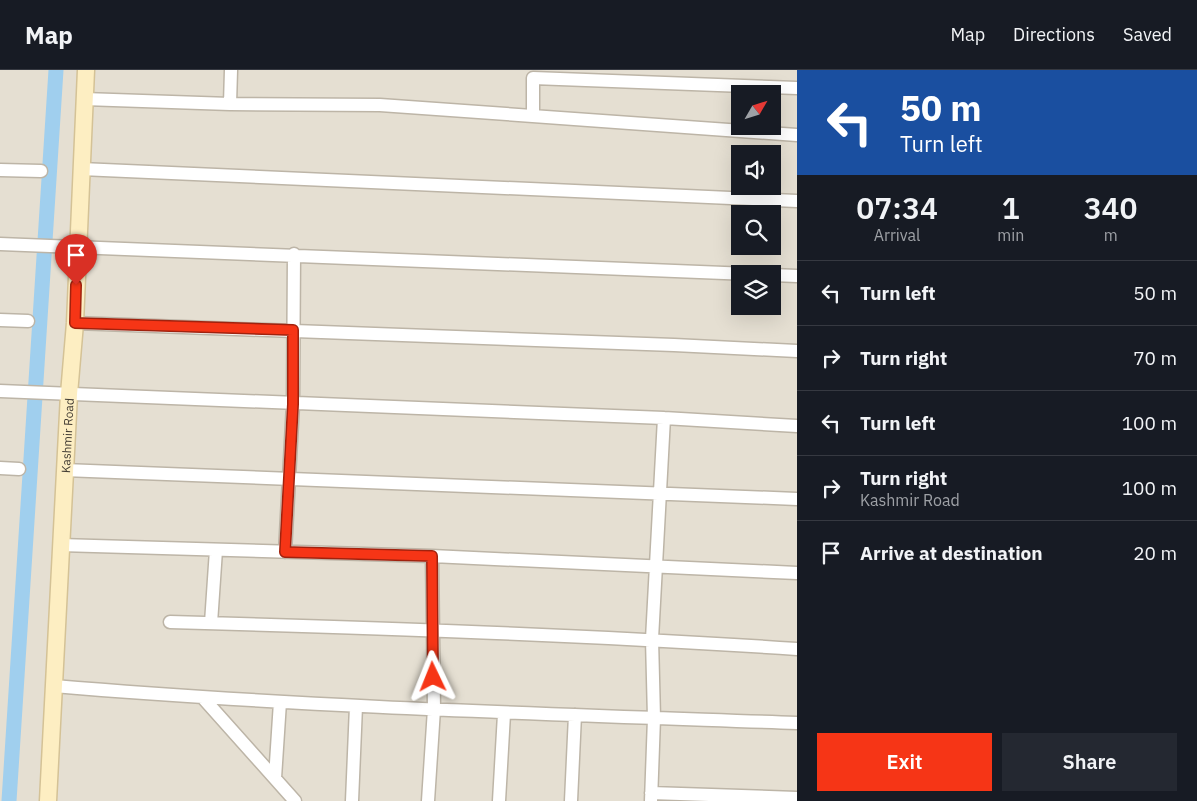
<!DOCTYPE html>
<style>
:root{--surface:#171b24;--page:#242831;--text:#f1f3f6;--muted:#9ea1a6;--line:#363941;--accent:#f63516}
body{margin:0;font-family:"IBM Plex Sans",sans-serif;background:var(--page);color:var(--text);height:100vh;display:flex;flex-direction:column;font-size:19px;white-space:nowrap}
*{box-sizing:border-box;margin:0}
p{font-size:16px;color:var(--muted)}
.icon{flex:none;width:28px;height:28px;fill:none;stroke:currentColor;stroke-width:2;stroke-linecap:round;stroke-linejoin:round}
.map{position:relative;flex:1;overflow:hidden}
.sheet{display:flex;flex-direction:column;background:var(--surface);width:400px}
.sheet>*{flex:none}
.banner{background:#1a4fa0;color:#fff;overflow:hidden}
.needle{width:32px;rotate:51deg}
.fabs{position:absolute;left:731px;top:15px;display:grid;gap:10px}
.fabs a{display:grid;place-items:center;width:50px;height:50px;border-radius:0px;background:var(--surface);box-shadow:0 5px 20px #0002;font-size:25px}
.pin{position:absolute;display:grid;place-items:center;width:42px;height:42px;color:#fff;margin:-51px -21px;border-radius:50% 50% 50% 0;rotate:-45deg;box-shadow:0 0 5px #0007}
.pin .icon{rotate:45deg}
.me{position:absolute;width:55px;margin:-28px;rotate:358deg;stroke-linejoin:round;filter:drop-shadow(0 0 4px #0008)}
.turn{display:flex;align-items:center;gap:18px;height:105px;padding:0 20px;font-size:22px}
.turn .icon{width:65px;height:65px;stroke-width:2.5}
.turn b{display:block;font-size:35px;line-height:42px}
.eta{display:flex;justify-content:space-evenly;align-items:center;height:85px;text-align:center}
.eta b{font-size:30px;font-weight:600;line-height:35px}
.cta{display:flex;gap:10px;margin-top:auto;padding:10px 20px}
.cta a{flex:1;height:58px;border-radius:0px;background:var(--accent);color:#fff;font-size:20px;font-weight:600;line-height:58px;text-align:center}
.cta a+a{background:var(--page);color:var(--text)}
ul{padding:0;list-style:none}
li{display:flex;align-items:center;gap:15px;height:65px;padding:0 20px;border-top:1px solid var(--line)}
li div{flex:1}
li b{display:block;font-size:19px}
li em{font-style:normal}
header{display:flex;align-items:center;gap:30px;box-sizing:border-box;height:70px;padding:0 25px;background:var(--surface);border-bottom:1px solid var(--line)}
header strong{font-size:24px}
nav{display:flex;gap:28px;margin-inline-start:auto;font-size:18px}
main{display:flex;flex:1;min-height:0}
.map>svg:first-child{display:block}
.residential{fill:#e5dfd2;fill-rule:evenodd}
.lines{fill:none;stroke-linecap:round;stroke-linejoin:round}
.canal{stroke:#a0cfee;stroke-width:15}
.street-casing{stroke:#bdb5a7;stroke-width:15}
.secondary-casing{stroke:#d4c296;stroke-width:19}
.street{stroke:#fff;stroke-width:12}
.secondary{stroke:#fdeec2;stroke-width:16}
.route-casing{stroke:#a0220e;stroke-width:12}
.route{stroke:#f63516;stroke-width:9}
.labels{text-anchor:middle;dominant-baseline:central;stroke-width:4;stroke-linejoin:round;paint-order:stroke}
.street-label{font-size:12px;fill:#433d34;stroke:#fff}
</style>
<header>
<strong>Map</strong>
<nav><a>Map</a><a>Directions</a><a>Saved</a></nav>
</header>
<main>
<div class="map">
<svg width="797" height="731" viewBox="0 0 797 731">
<rect width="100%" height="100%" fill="#f1ede4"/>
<path class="residential" d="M0 0H797V731H0ZM740 24H772V56H740ZM740 84H772V116H740ZM740 144H772V176H740ZM740 204H772V236H740Z"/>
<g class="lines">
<path class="canal" d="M9 731 56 0"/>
<g class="street-casing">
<path id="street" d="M84 29 230 34 380 35 797 65
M230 34 231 0
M533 46V8L797 18
M81 99 797 131
M0 100 41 101
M0 174 749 204
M772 205 797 206
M0 250 28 251
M75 253 674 275 797 281
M0 321 664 348 797 356
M0 398 19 399
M64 400 797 429
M60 475 432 486 797 503
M285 482 293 334 294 184
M170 552C379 558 588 565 797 579
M211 553 216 480
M54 616C301 637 549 644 797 653
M204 629 295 731
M275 708 280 632
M651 723 797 728
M352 731 356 636
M428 731 434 639 432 486
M499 731 504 644
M571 731 575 645
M651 731 654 648 652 569 664 348"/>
</g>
<g class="secondary-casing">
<g id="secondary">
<path id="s1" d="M48 731 69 324 75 253 86 0"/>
</g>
</g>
<use href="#street" class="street"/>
<use href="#secondary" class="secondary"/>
</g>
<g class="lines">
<g class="route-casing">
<path id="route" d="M76 215 75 253 293 260V334L285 482 432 486 433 607"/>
</g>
<use href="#route" class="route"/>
</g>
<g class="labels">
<g class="street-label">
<text stroke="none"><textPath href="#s1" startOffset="366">Kashmir Road</textPath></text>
</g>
</g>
</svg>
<div class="fabs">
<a><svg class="needle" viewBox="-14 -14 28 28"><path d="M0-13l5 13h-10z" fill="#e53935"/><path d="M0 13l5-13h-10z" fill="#9ea1a6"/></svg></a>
<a><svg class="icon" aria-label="sound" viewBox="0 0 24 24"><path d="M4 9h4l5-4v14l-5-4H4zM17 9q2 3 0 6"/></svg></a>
<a><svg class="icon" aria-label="search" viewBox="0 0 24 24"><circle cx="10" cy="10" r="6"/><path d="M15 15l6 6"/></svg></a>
<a><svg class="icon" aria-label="layers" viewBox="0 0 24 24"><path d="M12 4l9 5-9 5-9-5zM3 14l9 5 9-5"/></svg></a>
</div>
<div class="pin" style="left:76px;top:215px;background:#d93025"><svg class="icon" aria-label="arrive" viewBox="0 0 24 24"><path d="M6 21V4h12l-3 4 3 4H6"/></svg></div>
<svg class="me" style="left:433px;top:607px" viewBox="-20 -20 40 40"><path d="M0-17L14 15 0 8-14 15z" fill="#f63516" stroke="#fff" stroke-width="4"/></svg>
</div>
<section class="sheet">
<div class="banner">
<div class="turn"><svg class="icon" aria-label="left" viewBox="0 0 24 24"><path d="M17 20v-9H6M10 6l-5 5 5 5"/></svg><div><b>50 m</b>Turn left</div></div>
</div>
<div class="eta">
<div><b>07:34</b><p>Arrival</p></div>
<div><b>1</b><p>min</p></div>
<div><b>340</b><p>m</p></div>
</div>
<ul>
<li><svg class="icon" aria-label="left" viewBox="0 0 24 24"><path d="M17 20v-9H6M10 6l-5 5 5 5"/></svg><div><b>Turn left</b></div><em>50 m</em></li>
<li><svg class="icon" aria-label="right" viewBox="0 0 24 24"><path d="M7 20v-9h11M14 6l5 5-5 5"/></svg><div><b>Turn right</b></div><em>70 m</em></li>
<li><svg class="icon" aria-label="left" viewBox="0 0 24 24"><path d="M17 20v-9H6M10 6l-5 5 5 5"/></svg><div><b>Turn left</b></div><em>100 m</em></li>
<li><svg class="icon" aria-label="right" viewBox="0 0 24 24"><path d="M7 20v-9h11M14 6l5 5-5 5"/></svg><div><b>Turn right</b><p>Kashmir Road</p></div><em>100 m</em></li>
<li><svg class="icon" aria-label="arrive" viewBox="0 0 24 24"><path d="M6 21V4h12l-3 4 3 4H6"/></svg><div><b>Arrive at destination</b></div><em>20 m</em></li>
</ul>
<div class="cta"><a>Exit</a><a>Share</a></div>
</section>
</main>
